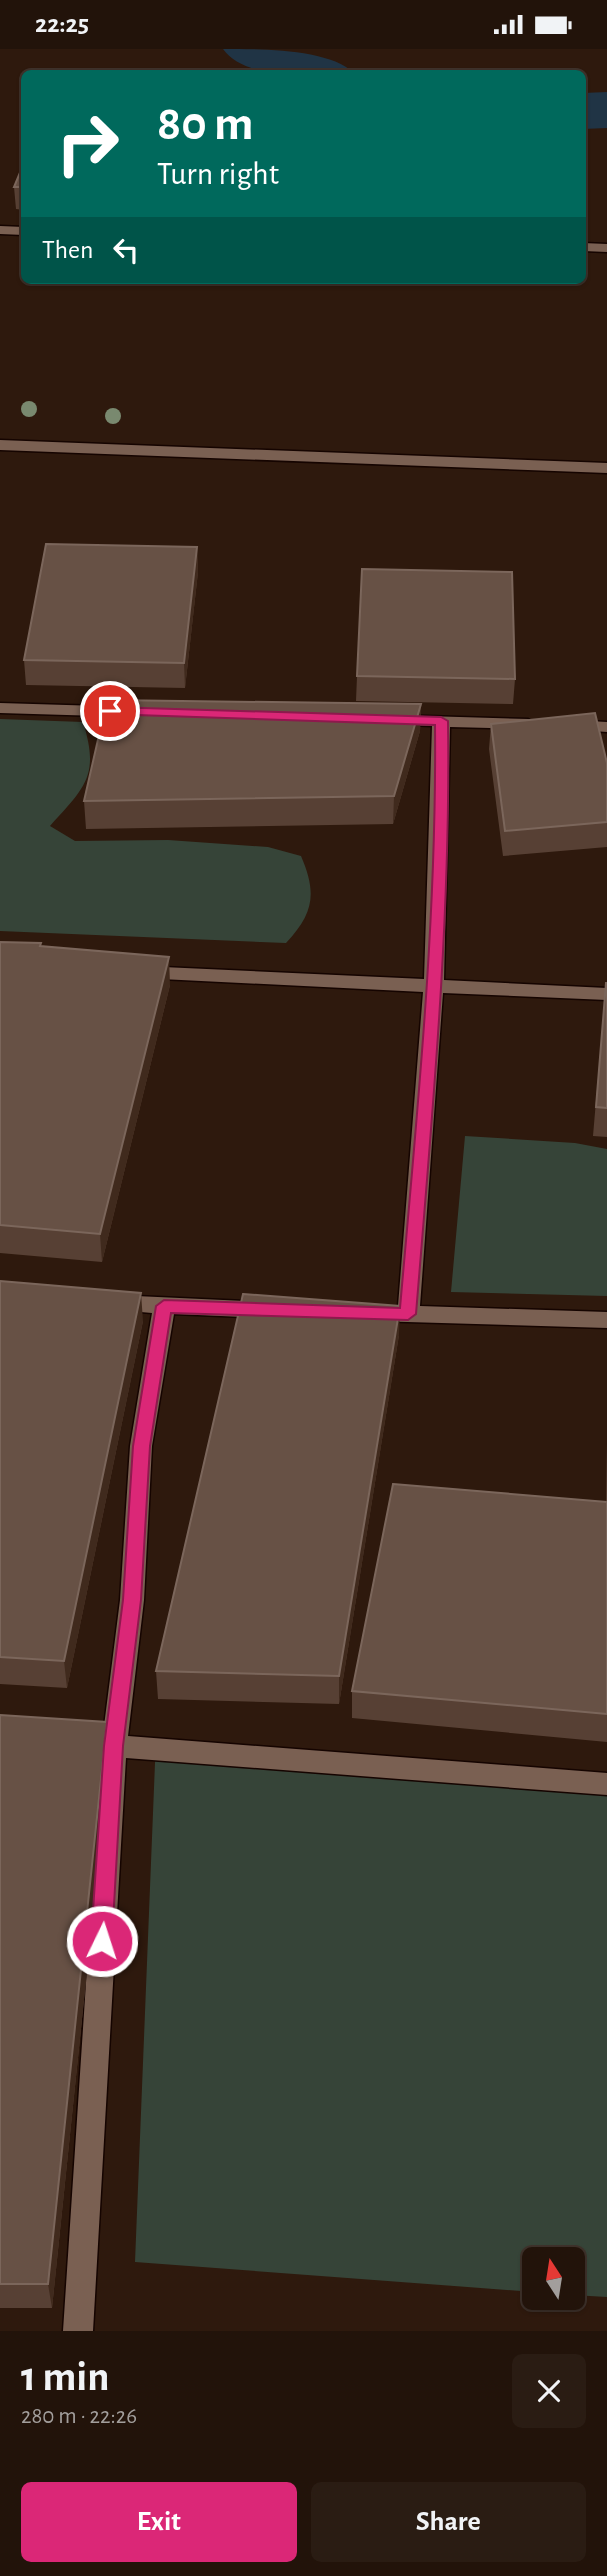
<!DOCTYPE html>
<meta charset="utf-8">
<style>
:root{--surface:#22130a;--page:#2a1c13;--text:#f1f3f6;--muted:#a29e9c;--line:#3f322b;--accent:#db2777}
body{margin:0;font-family:"Alegreya Sans",sans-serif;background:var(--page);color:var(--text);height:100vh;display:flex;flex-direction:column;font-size:26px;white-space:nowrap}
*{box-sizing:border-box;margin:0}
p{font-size:23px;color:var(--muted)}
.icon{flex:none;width:38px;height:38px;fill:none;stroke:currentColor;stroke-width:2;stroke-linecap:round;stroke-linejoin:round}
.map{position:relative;height:2282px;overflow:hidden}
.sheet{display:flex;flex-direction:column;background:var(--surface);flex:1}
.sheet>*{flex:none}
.banner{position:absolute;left:21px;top:21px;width:565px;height:214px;border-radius:10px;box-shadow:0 2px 5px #0004,0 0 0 2px var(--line);background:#00695c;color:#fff;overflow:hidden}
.needle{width:46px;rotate:348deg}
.buttons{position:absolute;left:522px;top:2198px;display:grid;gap:14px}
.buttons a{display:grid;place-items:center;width:63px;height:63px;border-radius:10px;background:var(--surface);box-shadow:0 2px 5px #0004,0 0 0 2px var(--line);font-size:35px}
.pin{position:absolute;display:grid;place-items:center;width:60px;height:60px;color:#fff;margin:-30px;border:4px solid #fff;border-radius:50%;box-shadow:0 2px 7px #0007}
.me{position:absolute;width:77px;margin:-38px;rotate:4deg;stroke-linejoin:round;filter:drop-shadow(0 0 5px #0008)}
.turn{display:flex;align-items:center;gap:24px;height:147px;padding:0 21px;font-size:32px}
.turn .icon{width:91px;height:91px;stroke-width:2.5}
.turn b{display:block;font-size:49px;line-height:60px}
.then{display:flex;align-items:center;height:66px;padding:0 21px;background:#0003;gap:14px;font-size:26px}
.round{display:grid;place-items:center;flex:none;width:74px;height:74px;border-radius:10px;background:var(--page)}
.headline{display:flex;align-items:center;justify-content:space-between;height:119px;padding:0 21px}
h1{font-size:42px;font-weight:600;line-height:52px}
.primary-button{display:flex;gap:14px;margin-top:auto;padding:14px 21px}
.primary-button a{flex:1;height:80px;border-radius:10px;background:var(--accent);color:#fff;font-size:28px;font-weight:600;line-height:80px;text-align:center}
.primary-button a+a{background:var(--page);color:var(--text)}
.status{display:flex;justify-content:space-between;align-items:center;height:49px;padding:0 35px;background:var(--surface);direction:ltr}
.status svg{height:19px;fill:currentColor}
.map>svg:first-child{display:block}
.green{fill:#364438}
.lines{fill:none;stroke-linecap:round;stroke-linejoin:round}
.river{fill:#203445;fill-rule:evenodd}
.minor-casing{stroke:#150400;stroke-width:3}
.minor{fill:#7a6052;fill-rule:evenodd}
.tree{fill:#79896f}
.wall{fill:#574034}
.shaded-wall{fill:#402a1d}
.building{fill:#675145;stroke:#7b665b;stroke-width:2}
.route{fill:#db2777;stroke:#8e194d;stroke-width:2}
</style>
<div class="status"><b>22:25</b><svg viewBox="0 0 49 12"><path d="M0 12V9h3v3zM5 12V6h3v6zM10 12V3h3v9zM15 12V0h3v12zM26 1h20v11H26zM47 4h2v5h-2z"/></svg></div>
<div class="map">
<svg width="607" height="2282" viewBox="0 0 607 2282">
<rect width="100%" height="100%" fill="#2e190d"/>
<path class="green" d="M0 670 83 673C100 727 85 738 50 777L75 792 168 791 268 798 301 807C317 844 314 864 286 894L0 882Z
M465 1087 575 1094 607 1100V1247L451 1243Z
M156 1689 607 1727V2248L572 2246V2210H534V2243L135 2213Z"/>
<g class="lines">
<path class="river" d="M223 0C262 0 329 0 354 24 318 27 245 32 223 0Z
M607 43V79L583 80V44Z"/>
<g class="minor-casing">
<path id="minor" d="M0 177 24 178V186L0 185Z
M583 194 607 195V203L583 202Z
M0 391 607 414V424L0 401Z
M0 654 133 658 142 663 133 668 0 664Z
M392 666 528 670 537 675 528 680 450 678 444 931 607 939V951L443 944 420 1257 607 1263V1279L373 1272 365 1270 362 1264 365 1258 398 1257 423 943 141 929 131 923 141 917 424 930 432 677 386 675 383 671 386 667Z
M571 671 607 673V683L565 680 562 676 565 672Z
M114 1246 267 1253 275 1255 278 1261 275 1267 267 1269 174 1265 152 1397 144 1551 128 1687 607 1724V1746L126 1709 93 2282H63L101 1707 91 1704 87 1696 91 1688 103 1685 120 1551 130 1397 152 1264 106 1260 103 1254 106 1248Z"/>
</g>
<use href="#minor" class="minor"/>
</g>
<g class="tree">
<circle cx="29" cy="360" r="8"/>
<circle cx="113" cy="367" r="8"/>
</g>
<path class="wall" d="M24 114V161L16 160 14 138Z
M197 498 198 523 185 639 26 636 24 611Z
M357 627 515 630 513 655 356 652Z
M421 655 420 682 393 775 86 780 84 752Z
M491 675 607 714V798L503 807 489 700Z
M0 893 42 898 170 936 102 1213 0 1204Z
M606 934H607V1088L593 1087Z
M0 1232 143 1272 67 1639 0 1635Z
M399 1286 339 1655 158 1650 156 1622Z
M607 1394V1693L352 1669V1642L606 1453Z
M0 1666 107 1673 110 1700 52 2259H0Z"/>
<path class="shaded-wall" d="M197 498 198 523 185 639 184 614Z
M421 655 420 682 393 775 394 747Z
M169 908 170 936 102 1213 100 1185Z
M141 1244 143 1272 67 1639 64 1612Z
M400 1257 399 1286 339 1655V1627Z
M107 1673 110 1700 52 2259 48 2235Z"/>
<path class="building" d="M24 114V138H14Z
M46 495 197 498 184 614 24 611Z
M362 520 512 523 515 630 357 627Z
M107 651 421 655 394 747 84 752Z
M595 664 607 714V773L505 782 491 675Z
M0 893 41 894 40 897 169 908 100 1185 0 1176Z
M606 934H607V1059L596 1058Z
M0 1232 141 1244 64 1612 0 1608Z
M243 1245 400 1257 339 1627 156 1622Z
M393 1435 607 1453V1665L352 1642Z
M0 1666 107 1673 48 2235H0Z"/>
<path class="route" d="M110 658 441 668 448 672C451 871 432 1068 416 1265L408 1271 171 1264 150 1397 141 1551 123 1697 112 1892 109 1898 102 1901 94 1898 91 1892 104 1697 123 1551 133 1397 156 1257 164 1251 400 1259C417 1065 437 871 435 676L106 665 104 662Z"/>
</svg>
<div class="buttons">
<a><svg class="needle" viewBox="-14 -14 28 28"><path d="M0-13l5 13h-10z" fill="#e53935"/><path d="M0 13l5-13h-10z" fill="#a29e9c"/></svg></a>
</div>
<div class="pin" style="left:110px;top:662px;background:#d93025"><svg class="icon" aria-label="arrive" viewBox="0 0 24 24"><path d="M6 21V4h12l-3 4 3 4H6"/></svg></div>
<svg class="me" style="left:102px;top:1892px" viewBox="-20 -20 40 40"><circle r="17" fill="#db2777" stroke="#fff" stroke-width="3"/><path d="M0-11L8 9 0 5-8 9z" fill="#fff"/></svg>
<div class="banner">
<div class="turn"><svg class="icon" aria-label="right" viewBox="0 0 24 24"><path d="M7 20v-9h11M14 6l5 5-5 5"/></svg><div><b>80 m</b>Turn right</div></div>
<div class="then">Then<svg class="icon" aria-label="left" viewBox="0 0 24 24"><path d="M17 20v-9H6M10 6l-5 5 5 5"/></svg></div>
</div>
</div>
<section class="sheet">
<div class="headline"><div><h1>1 min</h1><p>280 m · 22:26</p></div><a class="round"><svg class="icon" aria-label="close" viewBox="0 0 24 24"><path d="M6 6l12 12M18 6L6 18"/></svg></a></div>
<div class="primary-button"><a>Exit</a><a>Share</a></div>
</section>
